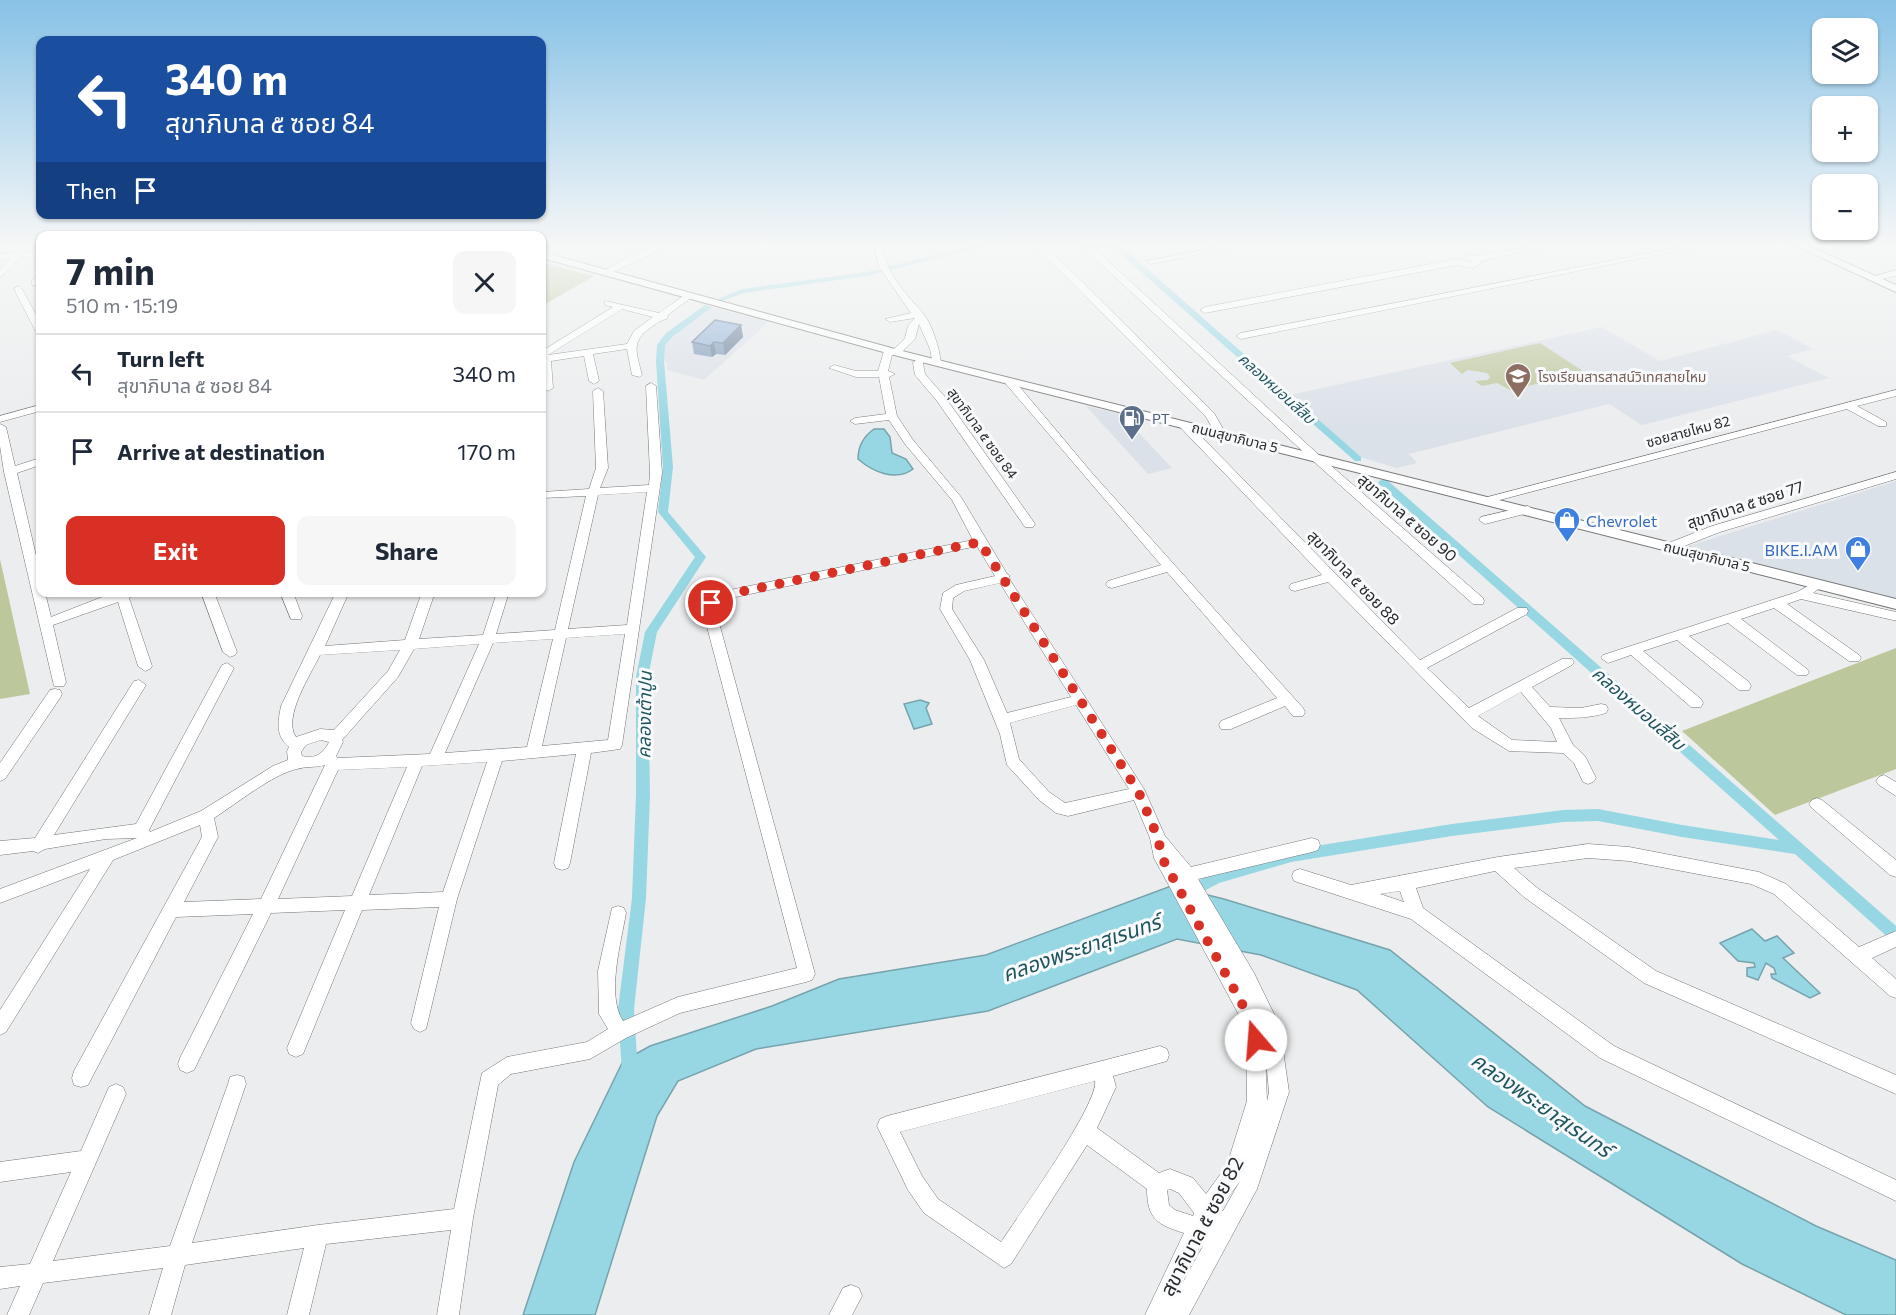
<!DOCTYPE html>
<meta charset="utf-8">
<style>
:root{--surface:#fff;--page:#f6f6f7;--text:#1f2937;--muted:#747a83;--line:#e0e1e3;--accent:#d93025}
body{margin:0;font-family:Commissioner,"Noto Sans Thai",sans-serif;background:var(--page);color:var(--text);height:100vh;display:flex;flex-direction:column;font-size:22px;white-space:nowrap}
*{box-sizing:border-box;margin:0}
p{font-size:20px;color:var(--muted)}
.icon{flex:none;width:33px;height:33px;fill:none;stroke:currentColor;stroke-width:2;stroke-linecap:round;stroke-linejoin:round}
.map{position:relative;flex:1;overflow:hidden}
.drawer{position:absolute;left:36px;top:231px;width:510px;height:366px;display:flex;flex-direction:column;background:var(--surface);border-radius:12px;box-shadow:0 2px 4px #0004}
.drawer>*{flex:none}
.top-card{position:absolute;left:36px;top:36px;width:510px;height:183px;border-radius:12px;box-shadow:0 2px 4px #0004;background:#1a4fa0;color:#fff;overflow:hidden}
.controls{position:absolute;left:1812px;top:18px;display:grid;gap:12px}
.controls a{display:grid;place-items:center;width:66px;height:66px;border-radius:12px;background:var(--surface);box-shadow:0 2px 4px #0004;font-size:30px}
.pin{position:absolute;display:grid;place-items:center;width:51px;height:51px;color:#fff;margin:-26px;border:3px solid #fff;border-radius:50%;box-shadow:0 2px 6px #0007}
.me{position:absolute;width:66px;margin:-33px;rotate:342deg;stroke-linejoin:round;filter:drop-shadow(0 0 4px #0008)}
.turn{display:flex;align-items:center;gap:21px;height:126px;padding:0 30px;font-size:27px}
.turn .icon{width:78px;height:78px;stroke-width:2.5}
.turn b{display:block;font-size:42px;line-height:51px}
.then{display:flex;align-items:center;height:57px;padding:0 30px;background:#0003;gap:12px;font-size:22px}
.round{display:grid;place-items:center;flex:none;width:63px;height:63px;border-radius:12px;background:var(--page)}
.headline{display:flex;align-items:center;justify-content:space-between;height:102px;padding:0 30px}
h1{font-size:36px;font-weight:700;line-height:45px}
.cta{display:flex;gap:12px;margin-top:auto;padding:12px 30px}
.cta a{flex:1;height:69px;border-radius:12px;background:var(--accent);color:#fff;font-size:24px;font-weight:700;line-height:69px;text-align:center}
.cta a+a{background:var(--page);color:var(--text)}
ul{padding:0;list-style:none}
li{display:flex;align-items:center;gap:18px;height:78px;padding:0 30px;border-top:2px solid var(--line)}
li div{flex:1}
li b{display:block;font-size:22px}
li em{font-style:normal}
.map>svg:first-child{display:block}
.built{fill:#dbe1e9}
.green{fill:#bdc79c}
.water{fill:#97d7e3;stroke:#76a3ac;stroke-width:1.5}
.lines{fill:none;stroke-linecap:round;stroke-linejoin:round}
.canal{fill:#97d7e3;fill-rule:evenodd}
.minor-casing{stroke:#747577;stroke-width:1}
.major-casing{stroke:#747577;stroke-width:2}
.minor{fill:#fff;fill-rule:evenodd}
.major{fill:#fff;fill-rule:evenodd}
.wall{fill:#7e99bb}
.shaded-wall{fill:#667d98}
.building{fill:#92b2d9;stroke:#667d98;stroke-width:1.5}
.route{stroke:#d93025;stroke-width:10;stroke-dasharray:0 18}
.labels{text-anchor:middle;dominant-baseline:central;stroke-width:6;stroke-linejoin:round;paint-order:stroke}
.far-education-label{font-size:14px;fill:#785e54;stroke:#f8fafc;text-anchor:start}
.far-service-label{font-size:14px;fill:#4e5e75;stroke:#f8fafc;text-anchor:start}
.far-street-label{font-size:14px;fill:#29292a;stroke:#f8fafc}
.far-water-label{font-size:15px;font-style:italic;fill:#1f555e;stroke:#f8fafc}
.street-label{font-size:16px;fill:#29292a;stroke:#f8fafc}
.shop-label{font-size:16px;fill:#366cbe;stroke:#f8fafc;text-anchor:start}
.water-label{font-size:18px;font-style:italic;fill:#1f555e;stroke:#f8fafc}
.near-street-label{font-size:20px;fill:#29292a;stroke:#f8fafc}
.near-water-label{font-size:21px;font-style:italic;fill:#1f555e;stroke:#f8fafc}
</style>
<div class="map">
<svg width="1896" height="1315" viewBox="0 0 1896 1315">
<rect width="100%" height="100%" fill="#ebedee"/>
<path class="built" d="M710 307 769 322 704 380 667 370V362L661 359 664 345 671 336Z
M1602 327 1660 361 1777 330 1813 349 1787 356 1829 378 1642 425 1609 404 1409 454 1417 463 1397 468 1360 457 1290 395Z
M1086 406 1121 414 1172 468 1148 474Z
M1896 481V602L1679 549Z"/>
<path class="green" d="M542 263 594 276 542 306Z
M1540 343 1586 373 1510 390 1497 383 1482 386 1475 381 1488 380 1490 377 1487 373 1468 370 1462 374 1450 363Z
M0 559 30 694 0 699Z
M1896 648V769L1775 815 1682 731Z"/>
<path class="water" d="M874 429H884L890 437 892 453 906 459 913 469C896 482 873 472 858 459 858 446 864 436 874 429Z
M920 700 929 703 926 708 932 724 914 729 904 704Z
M1171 886 1224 899 1390 950 1585 1106 1816 1226 1896 1260V1315H1846L1742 1264 1488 1107 1357 990 1261 955 1177 939 988 1011 756 1049 678 1081 657 1116 595 1315H523L574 1162 623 1061 650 1046 772 1006 839 979 986 955Z
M1752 929 1765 941 1777 936 1794 953 1783 958 1820 993 1810 998 1772 978 1771 974H1776L1774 968 1766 963 1758 980 1747 976V968L1755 967 1754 963 1738 961 1720 943Z"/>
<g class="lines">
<path class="canal" d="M976 245H987L867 276 744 293 722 301 718 299 742 289 867 272Z
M1077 245H1120L1361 457V461H1355L1114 248 1080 247Z
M705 305 712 307 672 337 665 345 664 361 673 467 668 512 706 557 657 632 648 677 650 795 646 898 634 1009 638 1073 636 1079 630 1081 624 1079 622 1073 618 1009 632 898 636 795V677L645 632 695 557 658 512 663 467 656 361 657 345 666 333Z
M1383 479 1387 480 1896 926V942L1891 940 1795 854 1682 837 1598 821 1563 822 1452 836 1291 862 1219 883 1189 899 1184 897 1182 893 1184 889 1210 874 1291 850 1452 824 1563 810 1598 809 1682 825 1779 840 1379 484 1378 482Z"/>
<g class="minor-casing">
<path id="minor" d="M22 245H30L24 252 40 251V255L20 258 0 278V270L10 259 0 260V254L15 253Z
M557 245H566L546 258H542V253Z
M661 245H671L607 275 600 273 630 256Z
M874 245H882C886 273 904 292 922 312 932 324 939 346 941 363L933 365 930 349 919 324 915 339 899 355H892L888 371 895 374 889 377 897 416 913 440 961 497 1007 574 1009 575 1010 580 1144 789 1165 836 1191 867 1312 838 1318 840 1320 845 1318 850 1312 852 1198 879 1254 973 1274 1014 1282 1043 1289 1092 1257 1189 1189 1315H1145L1184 1233C1158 1225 1147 1219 1147 1189L1087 1145 1011 1264 1004 1268 924 1213 908 1190 877 1126 880 1119 887 1116 1160 1046 1167 1049 1169 1055 1167 1061 1113 1076 1116 1087 1097 1128 1159 1173 1170 1169 1193 1178 1206 1194 1227 1165 1247 1101 1246 1040 1239 1015 1154 858 1150 838 1134 800 1068 816 1056 813 1039 800 1007 765 1000 734 970 660 940 609 943 593 956 585 995 576 977 546 731 598 722 602 715 608 815 974 812 980 806 982 680 1013 626 1038 590 1059 511 1074 498 1085 473 1218 459 1315H437L451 1230 326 1244 309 1315H287L304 1248 185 1265 171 1315H149L163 1268 43 1283 29 1315H7L20 1286 0 1289V1267L30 1264 71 1172 0 1182V1162L81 1151 109 1087 116 1084 123 1087 126 1094 53 1261 170 1246 228 1084 230 1077 237 1075 244 1077 246 1084 192 1243 318 1225 454 1209 482 1073 507 1057 587 1042 608 1029 599 1014 598 971 612 908 618 906 624 908 626 913C621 943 606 995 623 1021L678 997 797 968 702 608 710 597 730 590 973 540 952 500 905 444 889 420 855 424 850 421 855 418 886 414 879 377H856L829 368 834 365 856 371H878L884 351 889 348 893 350 905 338 908 326 915 318 890 322 885 319 911 313 879 267ZM1000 583 1071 697 1007 713 984 660 952 609 953 598 964 591ZM1076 705 1129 789 1065 803 1049 792 1019 759 1010 723ZM1265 1050 1269 1092 1267 1101ZM1095 1081C1100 1102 1017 1218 1001 1242L938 1199 922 1176 900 1132ZM1240 1181 1223 1211 1220 1209ZM1170 1189 1179 1193 1194 1213 1193 1216 1175 1210 1169 1205 1167 1190ZM1201 1244 1203 1246 1182 1284Z
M936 245H944L947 250 940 252Z
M1037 245H1045L1214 413 1226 434 1225 436H1217L1206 417 1039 250Z
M1229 245H1244L1151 264 1147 261Z
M1538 245H1553L1480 261V264L1472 268 1457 265 1205 313 1200 310 1205 307 1457 259 1471 262 1472 261 1465 256 1466 254 1476 256Z
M1692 245H1706L1241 339 1236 336 1241 333Z
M1087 247H1093L1320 456 1483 598 1484 601 1483 604H1473L1312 460 1087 251Z
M1896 270V276L1873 281 1869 278Z
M40 273V281L38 285H32V281Z
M18 286 22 289 40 322V333L35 330 14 289Z
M686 294 693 296 668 315 667 319C660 320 656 324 650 328 630 342 637 354 642 375L640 377 632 375 627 349 593 354 599 381 594 384 589 381 584 356 551 361 553 388 548 391 543 388 542 351 613 307 605 305V301L659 313ZM622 309 653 317 634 331 627 344 548 355Z
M921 356 926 359 923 363 925 374 945 397 1033 521 1035 524 1033 527H1025L937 401 915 375 913 363Z
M1010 379 1014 380 1092 473 1303 708 1305 712 1303 716H1293L1285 706 1231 729H1221L1219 725 1221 721 1277 698 1167 572 1112 588 1108 587 1106 584 1108 581 1161 565 1006 384 1005 382Z
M651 383 656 386 662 473 622 745 620 749 591 753 570 863 568 868 562 870 556 868 554 863 576 754 502 761 457 899 426 1029 420 1032 414 1029 411 1023 439 907 362 910 303 1054 296 1057 289 1054 287 1048 345 910 271 913 194 1070 187 1073 180 1070 178 1064 180 1058 253 914 176 917 88 1085 81 1087 74 1085 72 1078 74 1071 202 837 200 825 113 860 6 1032 0 1035V1010L90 869 0 903V889L137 838 106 839 45 849 38 853 33 851 0 855V841L35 838 134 681 139 680 146 685 54 835 136 824 222 665 227 663 234 668 149 830 150 832 201 811 273 766 288 760 287 751 289 747C275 735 278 722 281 706L336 592H349L325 646 405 640 422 592H435L419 639 483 635 497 592H509L496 634 555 630 586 496 542 498V492L589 489 596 468 593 391 598 388 603 391 608 468 600 488 649 485 650 473 646 386ZM647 492 627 625 568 629 598 495ZM625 634 608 740 542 746 566 638ZM553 639 527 747 445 753 493 643ZM479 644 430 754 338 758 336 756 343 742 342 740 398 677 414 649ZM400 650 388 671 334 730 320 729 296 737C282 718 311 674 320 655ZM321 740 329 742C324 753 314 760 302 756L301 752 306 745ZM487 762 443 892 369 895 422 766ZM325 765 261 899 184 902 218 837 214 818C236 804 273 774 297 769 306 766 315 768 325 765ZM407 767 352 896 278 899 338 770Z
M1896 390V396L1857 406 1886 422V426H1878L1847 409 1492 502 1488 503 1482 500 1484 498Z
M40 405V411L0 422V416Z
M1184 422 1188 423 1420 660 1517 608H1527L1528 611 1527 614 1427 668 1469 708 1562 659H1572L1574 662 1572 665 1532 687 1550 707 1581 708 1601 704 1606 705 1608 709 1606 713C1590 718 1575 718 1559 718L1573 745 1585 756 1596 778 1593 782 1588 784 1583 782 1574 763 1563 753 1509 751 1472 728 1328 582 1295 591 1291 590 1289 587 1291 584 1322 575 1180 427V423ZM1521 692 1551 728 1557 742 1512 740 1478 716Z
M0 424 6 427 15 466 40 458V465L17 473 40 573V592H45L51 617 115 592H139L129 598 152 666 150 669 145 671 138 666 118 602 53 625 66 682 64 686H54L4 472 0 446Z
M1896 472V479L1720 532 1674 550 1670 551 1664 547 1666 544 1712 526Z
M1528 506 1534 510 1532 512 1485 524 1479 520 1481 517Z
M1819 580 1825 584 1813 593 1896 612V620H1893L1801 599 1787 604 1859 655 1861 658 1859 661H1849L1774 608 1741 619 1807 669 1809 672 1807 675H1797L1728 623 1689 636 1749 682 1751 686 1749 690H1739L1677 640 1643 651 1701 699 1703 703 1701 707H1691L1631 655 1608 663 1601 658 1603 655 1797 592Z
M201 592H214L237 652 235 655 230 657 223 652Z
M280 592H293L302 616 301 619H291Z
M55 689 60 690 62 694 60 698 5 779 0 781V763L50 690Z
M1884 775 1896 782V796L1879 785 1876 781 1879 777Z
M1817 798 1822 800 1896 860V877L1890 875 1812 808 1809 804 1812 800Z
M1588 844 1629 847 1759 872 1786 884 1859 947 1896 931V947L1872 958 1896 979V998L1890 996 1774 894 1751 884 1629 861 1588 858 1514 868 1536 887 1656 971 1896 1075V1094L1644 983 1524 897 1495 871 1416 888 1423 908 1614 1046 1896 1180V1201L1600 1058 1411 919 1294 881 1292 876 1294 871 1300 869 1351 885 1498 857ZM1400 891 1404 902 1380 894Z
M851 1285 859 1288 862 1296 852 1315H829L843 1288Z"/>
</g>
<g class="major-casing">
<path id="major" d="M1794 245H1806L1896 285V292Z
M542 252 906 352 1896 599V609L898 356 542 258Z"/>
</g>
<use href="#minor" class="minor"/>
<use href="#major" class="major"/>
</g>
<path class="wall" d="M741 325 743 337 725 355 716 354 712 357 694 354 692 342Z"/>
<path class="shaded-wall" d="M741 325 743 337 725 355 723 343Z
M714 342 716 354 712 357 710 346Z"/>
<path class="building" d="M715 320 741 325 723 343 714 342 710 346 692 342Z"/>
<linearGradient id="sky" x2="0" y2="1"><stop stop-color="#87c2e6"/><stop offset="0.57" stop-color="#f6f7f7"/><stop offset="1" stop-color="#f6f7f7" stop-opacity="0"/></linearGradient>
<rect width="1896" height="429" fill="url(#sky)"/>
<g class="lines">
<path class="route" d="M711 603 717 598 730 594 980 542 1139 793 1158 838 1162 858 1247 1013 1256 1040"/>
</g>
<defs>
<g id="school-pin" transform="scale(1.35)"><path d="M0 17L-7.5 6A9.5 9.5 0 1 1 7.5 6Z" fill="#8d6e63" stroke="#f8fafc"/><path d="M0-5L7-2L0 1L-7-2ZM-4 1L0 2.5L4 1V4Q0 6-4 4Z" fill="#fff"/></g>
<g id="fuel-pin" transform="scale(1.35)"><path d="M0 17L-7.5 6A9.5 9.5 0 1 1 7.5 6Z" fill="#5c6f8a" stroke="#f8fafc"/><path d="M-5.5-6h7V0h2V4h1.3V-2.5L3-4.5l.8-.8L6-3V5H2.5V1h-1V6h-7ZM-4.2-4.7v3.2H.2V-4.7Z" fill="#fff"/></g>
<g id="shop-pin" transform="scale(1.35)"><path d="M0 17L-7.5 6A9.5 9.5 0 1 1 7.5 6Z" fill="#3f7fe0" stroke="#f8fafc"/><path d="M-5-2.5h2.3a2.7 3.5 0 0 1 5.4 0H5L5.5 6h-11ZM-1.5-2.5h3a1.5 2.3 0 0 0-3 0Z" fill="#fff"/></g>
</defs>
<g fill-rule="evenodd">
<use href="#school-pin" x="1518" y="376"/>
<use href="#fuel-pin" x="1132" y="418"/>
<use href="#shop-pin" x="1567" y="520"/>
<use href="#shop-pin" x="1858" y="549"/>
</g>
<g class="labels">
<g class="far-education-label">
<text x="1538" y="376">โรงเรียนสารสาสน์วิเทศสายไหม</text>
</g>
<g class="far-service-label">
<text x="1152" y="418">PT</text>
</g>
<g class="far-street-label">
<text transform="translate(1688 431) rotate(-15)">ซอยสายไหม 82</text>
<text transform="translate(983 433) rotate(54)">สุขาภิบาล ๕ ซอย 84</text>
<text transform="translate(1235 437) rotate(14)">ถนนสุขาภิบาล 5</text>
<text transform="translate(1707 556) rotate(14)">ถนนสุขาภิบาล 5</text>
</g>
<g class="far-water-label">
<text transform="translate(1277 388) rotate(42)">คลองหมอนสี่สิบ</text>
</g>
<g class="street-label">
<text transform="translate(1745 504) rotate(-18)">สุขาภิบาล ๕ ซอย 77</text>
<text transform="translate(1408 517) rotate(41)">สุขาภิบาล ๕ ซอย 90</text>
<text transform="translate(1354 577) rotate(46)">สุขาภิบาล ๕ ซอย 88</text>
</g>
<g class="shop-label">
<text x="1586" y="520">Chevrolet</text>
<text x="1838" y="549" text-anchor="end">BIKE.I.AM</text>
</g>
<g class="water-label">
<text transform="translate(1639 708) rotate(41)">คลองหมอนสี่สิบ</text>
<text transform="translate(644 715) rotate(-89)">คลองเต้าปูน</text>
</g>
<g class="near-street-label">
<text transform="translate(1201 1226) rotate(-62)">สุขาภิบาล ๕ ซอย 82</text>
</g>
<g class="near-water-label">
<text transform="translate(1081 947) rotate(-19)">คลองพระยาสุเรนทร์</text>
<text transform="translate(1542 1104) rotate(35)">คลองพระยาสุเรนทร์</text>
</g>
</g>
</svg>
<div class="controls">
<a><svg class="icon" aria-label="layers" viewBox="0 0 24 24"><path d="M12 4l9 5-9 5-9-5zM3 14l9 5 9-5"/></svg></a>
<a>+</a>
<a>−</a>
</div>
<div class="pin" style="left:711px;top:603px;background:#d93025"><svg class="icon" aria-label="arrive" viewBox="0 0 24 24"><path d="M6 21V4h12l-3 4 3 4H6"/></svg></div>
<svg class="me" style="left:1256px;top:1040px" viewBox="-20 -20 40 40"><circle r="19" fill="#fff"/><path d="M0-13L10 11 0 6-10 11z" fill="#d93025"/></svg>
<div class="top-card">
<div class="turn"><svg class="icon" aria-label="left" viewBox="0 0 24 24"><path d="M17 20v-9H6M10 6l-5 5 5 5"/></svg><div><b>340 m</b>สุขาภิบาล ๕ ซอย 84</div></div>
<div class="then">Then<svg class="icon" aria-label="arrive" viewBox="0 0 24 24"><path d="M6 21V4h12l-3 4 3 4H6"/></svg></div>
</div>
<section class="drawer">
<div class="headline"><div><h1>7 min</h1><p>510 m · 15:19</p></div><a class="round"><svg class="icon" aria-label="close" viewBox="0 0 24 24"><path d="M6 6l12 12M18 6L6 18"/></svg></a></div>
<ul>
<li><svg class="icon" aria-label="left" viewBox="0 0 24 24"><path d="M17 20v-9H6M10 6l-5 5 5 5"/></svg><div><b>Turn left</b><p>สุขาภิบาล ๕ ซอย 84</p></div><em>340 m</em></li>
<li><svg class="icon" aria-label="arrive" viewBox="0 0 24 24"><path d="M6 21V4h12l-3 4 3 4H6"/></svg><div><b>Arrive at destination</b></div><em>170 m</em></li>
</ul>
<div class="cta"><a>Exit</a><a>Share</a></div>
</section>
</div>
